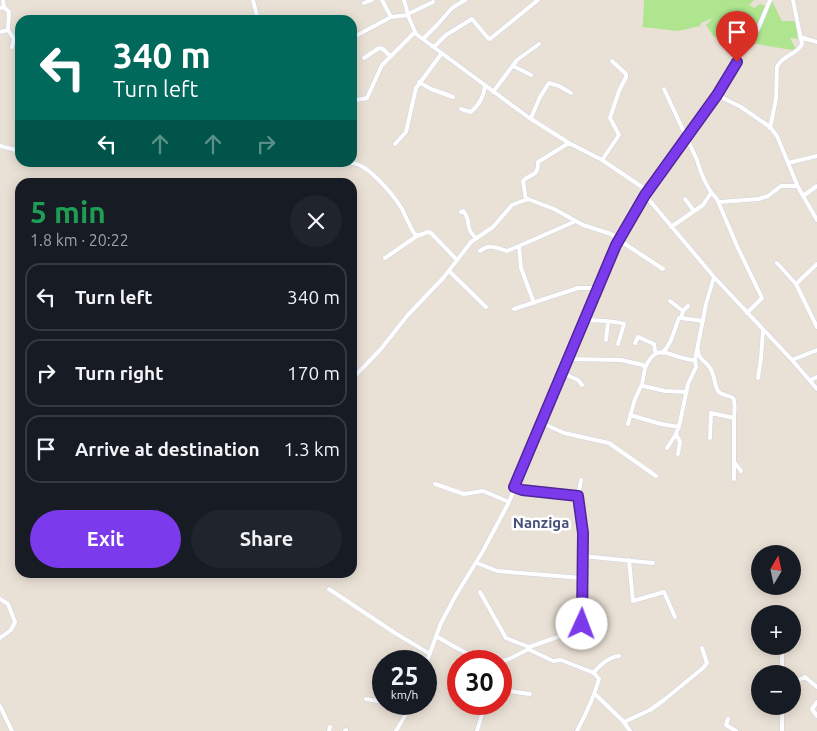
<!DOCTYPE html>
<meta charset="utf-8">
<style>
:root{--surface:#171b24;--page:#20242c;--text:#f1f3f6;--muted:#9ea1a6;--line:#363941;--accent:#7c3aed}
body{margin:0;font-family:Ubuntu,sans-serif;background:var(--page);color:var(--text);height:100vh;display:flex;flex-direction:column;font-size:19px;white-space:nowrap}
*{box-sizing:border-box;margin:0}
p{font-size:16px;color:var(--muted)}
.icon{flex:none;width:28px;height:28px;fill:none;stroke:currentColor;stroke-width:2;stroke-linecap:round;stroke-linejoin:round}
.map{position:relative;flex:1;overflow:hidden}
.side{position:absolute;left:15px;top:178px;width:342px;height:400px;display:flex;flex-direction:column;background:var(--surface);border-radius:15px;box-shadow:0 2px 12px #0003}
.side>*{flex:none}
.hud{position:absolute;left:15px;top:15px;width:342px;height:152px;border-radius:15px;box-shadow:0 2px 12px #0003;background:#00695c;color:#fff;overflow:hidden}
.needle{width:32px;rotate:9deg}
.tools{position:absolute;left:751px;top:545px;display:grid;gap:10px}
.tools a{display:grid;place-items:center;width:50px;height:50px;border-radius:50%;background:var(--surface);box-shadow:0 2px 12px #0003;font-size:25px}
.speed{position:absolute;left:372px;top:650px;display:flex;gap:10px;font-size:25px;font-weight:700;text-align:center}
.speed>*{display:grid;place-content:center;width:65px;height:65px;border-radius:50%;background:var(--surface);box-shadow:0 2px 12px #0003;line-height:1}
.speed small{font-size:12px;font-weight:400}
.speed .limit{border:8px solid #d22;background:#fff;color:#111}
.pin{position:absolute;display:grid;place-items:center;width:42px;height:42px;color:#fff;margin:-51px -21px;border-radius:50% 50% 50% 0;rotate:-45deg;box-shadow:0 0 5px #0007}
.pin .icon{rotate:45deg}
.me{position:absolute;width:55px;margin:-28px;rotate:2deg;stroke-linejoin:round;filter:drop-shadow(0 0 4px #0008)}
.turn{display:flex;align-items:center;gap:18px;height:105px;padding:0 15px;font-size:22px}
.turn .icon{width:65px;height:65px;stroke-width:2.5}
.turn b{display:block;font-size:35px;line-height:42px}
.lanes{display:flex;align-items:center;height:48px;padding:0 15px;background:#0003;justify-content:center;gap:25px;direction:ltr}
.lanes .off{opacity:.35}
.round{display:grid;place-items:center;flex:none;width:52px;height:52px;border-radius:26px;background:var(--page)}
.overview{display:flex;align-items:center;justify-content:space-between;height:85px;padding:0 15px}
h1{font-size:30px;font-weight:700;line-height:38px;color:#1e9e55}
.button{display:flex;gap:10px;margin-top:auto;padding:10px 15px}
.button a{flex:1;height:58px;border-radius:30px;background:var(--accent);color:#fff;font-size:20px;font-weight:700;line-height:58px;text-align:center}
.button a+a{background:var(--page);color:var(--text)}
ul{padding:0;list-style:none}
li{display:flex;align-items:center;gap:15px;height:68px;margin:0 10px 8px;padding:0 5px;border:2px solid var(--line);border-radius:15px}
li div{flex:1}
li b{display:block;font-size:19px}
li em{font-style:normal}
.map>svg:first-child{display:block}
.green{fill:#b0e58f}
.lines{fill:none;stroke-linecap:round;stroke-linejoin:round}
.minor-casing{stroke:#ccd1e1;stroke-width:5}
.minor{stroke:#fff;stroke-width:4}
.route-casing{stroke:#51269a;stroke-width:12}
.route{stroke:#7c3aed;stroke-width:9}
.labels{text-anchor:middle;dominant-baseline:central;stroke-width:5;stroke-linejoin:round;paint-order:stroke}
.quarter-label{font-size:15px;font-weight:bold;fill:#455178;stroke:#fff}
</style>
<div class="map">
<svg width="817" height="731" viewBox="0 0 817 731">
<rect width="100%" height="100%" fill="#eae1d6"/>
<path class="green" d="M644 0H754L749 5 754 8 760 4 766 6 748 43 714 37 706 25 713 18 701 23 700 26 678 31 642 27 643 24Z
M772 1 782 21H794L796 24 798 39 790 38 796 49 792 50 751 43Z"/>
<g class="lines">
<g class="minor-casing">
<path id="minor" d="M253 0 258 20
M382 0 391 17 408 15
M404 0 409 18 416 34 528 117 569 143 602 160 648 191
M364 3 372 0
M0 8 4 7 3 0
M408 14 433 2
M324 16 329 20
M8 30 14 39 12 47
M0 32 8 30 9 12 4 7
M800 37 817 42
M352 38 391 17
M423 39 437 25 452 8 465 0
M434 47 446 35 472 19 488 38 490 39 538 0
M364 58 379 48 383 49 390 56
M513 66 531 75
M419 82 431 89 453 97
M664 89 697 160C701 174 707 189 717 199L737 246 762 298 747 313
M493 92 517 60 539 44
M717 95 741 107 770 127 777 136 798 187 817 220
M352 101 367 98 382 65 415 32
M461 109 471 112C479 105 484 96 485 86
M531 118 540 97 549 83 559 86 571 93
M770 128 776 99 777 67C781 56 797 55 802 44L793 0
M395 144 406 132 416 88 442 53
M0 146 16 150
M602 160 619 135 610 118 619 91 626 77V74L612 61
M351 163C368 163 394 196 402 209 406 217 409 225 414 233L417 236 428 232 431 233 457 260
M788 163 817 156
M645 195 714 277 792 360 817 389
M803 196 817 186
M685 199 694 211
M526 200 523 181C532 172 538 178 538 162L569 143
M719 202 759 199 768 196 781 186H797
M461 212 463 211C472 220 464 228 476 238
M671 227 703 205 711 193
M619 240 663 269
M480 251C489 243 497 248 507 251L519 246
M385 258 417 236
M777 263 796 284 817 327
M449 271 486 307
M796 284 817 264
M670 301 683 311
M534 303 521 268 519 246 576 221
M688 306 683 311 681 318 703 321
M514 309 578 288H597
M585 317 587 320C599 321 612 320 624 324L618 344
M606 340 608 322
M635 343 638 337 654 344 655 351 658 353
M698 349C698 360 706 361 710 368 715 375 714 385 718 391 722 396 729 395 733 398 736 402 734 413 734 418L711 413 710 438
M662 353C672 344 674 330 679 318H681
M568 359 621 360 643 365 645 368 642 384 643 386 665 391 686 392
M695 360 706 304 714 277
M792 360 817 350
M645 368C658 338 671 360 695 360L696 367 688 384 680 422 676 434 667 448
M562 373 578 380 582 385
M758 378 761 358 763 330
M352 379 381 349 407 316 444 277 471 242 493 227 512 205 528 199 554 209 583 225 611 234 619 239
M810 380 817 377
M630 415 661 424 679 427
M542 423 564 433 609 443 656 476
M628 424 635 399 642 384
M676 434 680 442 678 454
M734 462 741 471
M734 479V418
M435 484 464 494 483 491 509 502
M578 496 581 480
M582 556 653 563
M629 560 633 601 664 592 675 617
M477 563 497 571 582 578
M329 589 395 633 430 654
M480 592 506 638 529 647
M0 599 8 604 15 622 11 630 0 638
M784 614V613
M436 636C454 647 484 666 506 660 513 658 520 653 527 650L529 647 578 630 582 624 583 533 578 496 522 490 514 487
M782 646V674
M528 649 553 661 561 660 594 673 599 679C594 697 586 714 577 731
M426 664 441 623 456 595 483 551 509 502 616 245 645 195 717 95 758 29 770 0
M593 673C600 666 608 657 619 656
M792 683 805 677 817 687
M501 687 515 692 530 694
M595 694 623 721 630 731
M366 699 384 702
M817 702 812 709 817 716
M393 704 410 707
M0 706 12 731
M728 719 726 725 736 731
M624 722 650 710 664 700 703 668 707 663 702 648
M329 731 330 727
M345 731 346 730
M396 731 412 704
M477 731 485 704
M782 731V706"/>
</g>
<use href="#minor" class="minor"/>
</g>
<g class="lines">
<g class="route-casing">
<path id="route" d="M582 624 583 533 578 496 522 490 514 487 616 245 645 195 717 95 737 62"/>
</g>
<use href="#route" class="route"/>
</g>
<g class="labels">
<g class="quarter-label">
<text x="541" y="522">Nanziga</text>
</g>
</g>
</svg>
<div class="tools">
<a><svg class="needle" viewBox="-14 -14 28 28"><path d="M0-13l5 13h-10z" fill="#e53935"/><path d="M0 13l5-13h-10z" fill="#9ea1a6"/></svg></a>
<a>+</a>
<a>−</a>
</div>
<div class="speed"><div>25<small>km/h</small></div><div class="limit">30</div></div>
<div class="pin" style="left:737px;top:62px;background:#d93025"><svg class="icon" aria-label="arrive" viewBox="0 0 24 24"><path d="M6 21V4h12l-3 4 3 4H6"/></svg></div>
<svg class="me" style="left:582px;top:624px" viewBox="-20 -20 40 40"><circle r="19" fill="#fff"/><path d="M0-13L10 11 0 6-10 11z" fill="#7c3aed"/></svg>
<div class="hud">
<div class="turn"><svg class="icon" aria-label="left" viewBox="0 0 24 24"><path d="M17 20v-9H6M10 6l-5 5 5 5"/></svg><div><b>340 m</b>Turn left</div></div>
<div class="lanes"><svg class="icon" aria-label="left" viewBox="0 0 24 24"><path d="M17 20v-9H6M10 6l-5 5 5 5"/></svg><svg class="icon off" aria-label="ahead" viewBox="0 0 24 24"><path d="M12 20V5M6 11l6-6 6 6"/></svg><svg class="icon off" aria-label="ahead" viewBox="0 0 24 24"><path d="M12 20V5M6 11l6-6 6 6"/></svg><svg class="icon off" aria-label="right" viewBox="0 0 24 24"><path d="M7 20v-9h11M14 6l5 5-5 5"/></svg></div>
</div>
<section class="side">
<div class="overview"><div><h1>5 min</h1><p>1.8 km · 20:22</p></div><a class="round"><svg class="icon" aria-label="close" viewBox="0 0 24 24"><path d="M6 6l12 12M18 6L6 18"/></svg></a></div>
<ul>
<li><svg class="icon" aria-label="left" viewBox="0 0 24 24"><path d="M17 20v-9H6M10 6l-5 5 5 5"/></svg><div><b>Turn left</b></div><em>340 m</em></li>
<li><svg class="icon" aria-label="right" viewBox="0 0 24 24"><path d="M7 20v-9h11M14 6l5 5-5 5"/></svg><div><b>Turn right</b></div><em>170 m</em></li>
<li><svg class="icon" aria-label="arrive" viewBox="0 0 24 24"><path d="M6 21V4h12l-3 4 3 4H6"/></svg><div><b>Arrive at destination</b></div><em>1.3 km</em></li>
</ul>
<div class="button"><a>Exit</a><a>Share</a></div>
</section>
</div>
